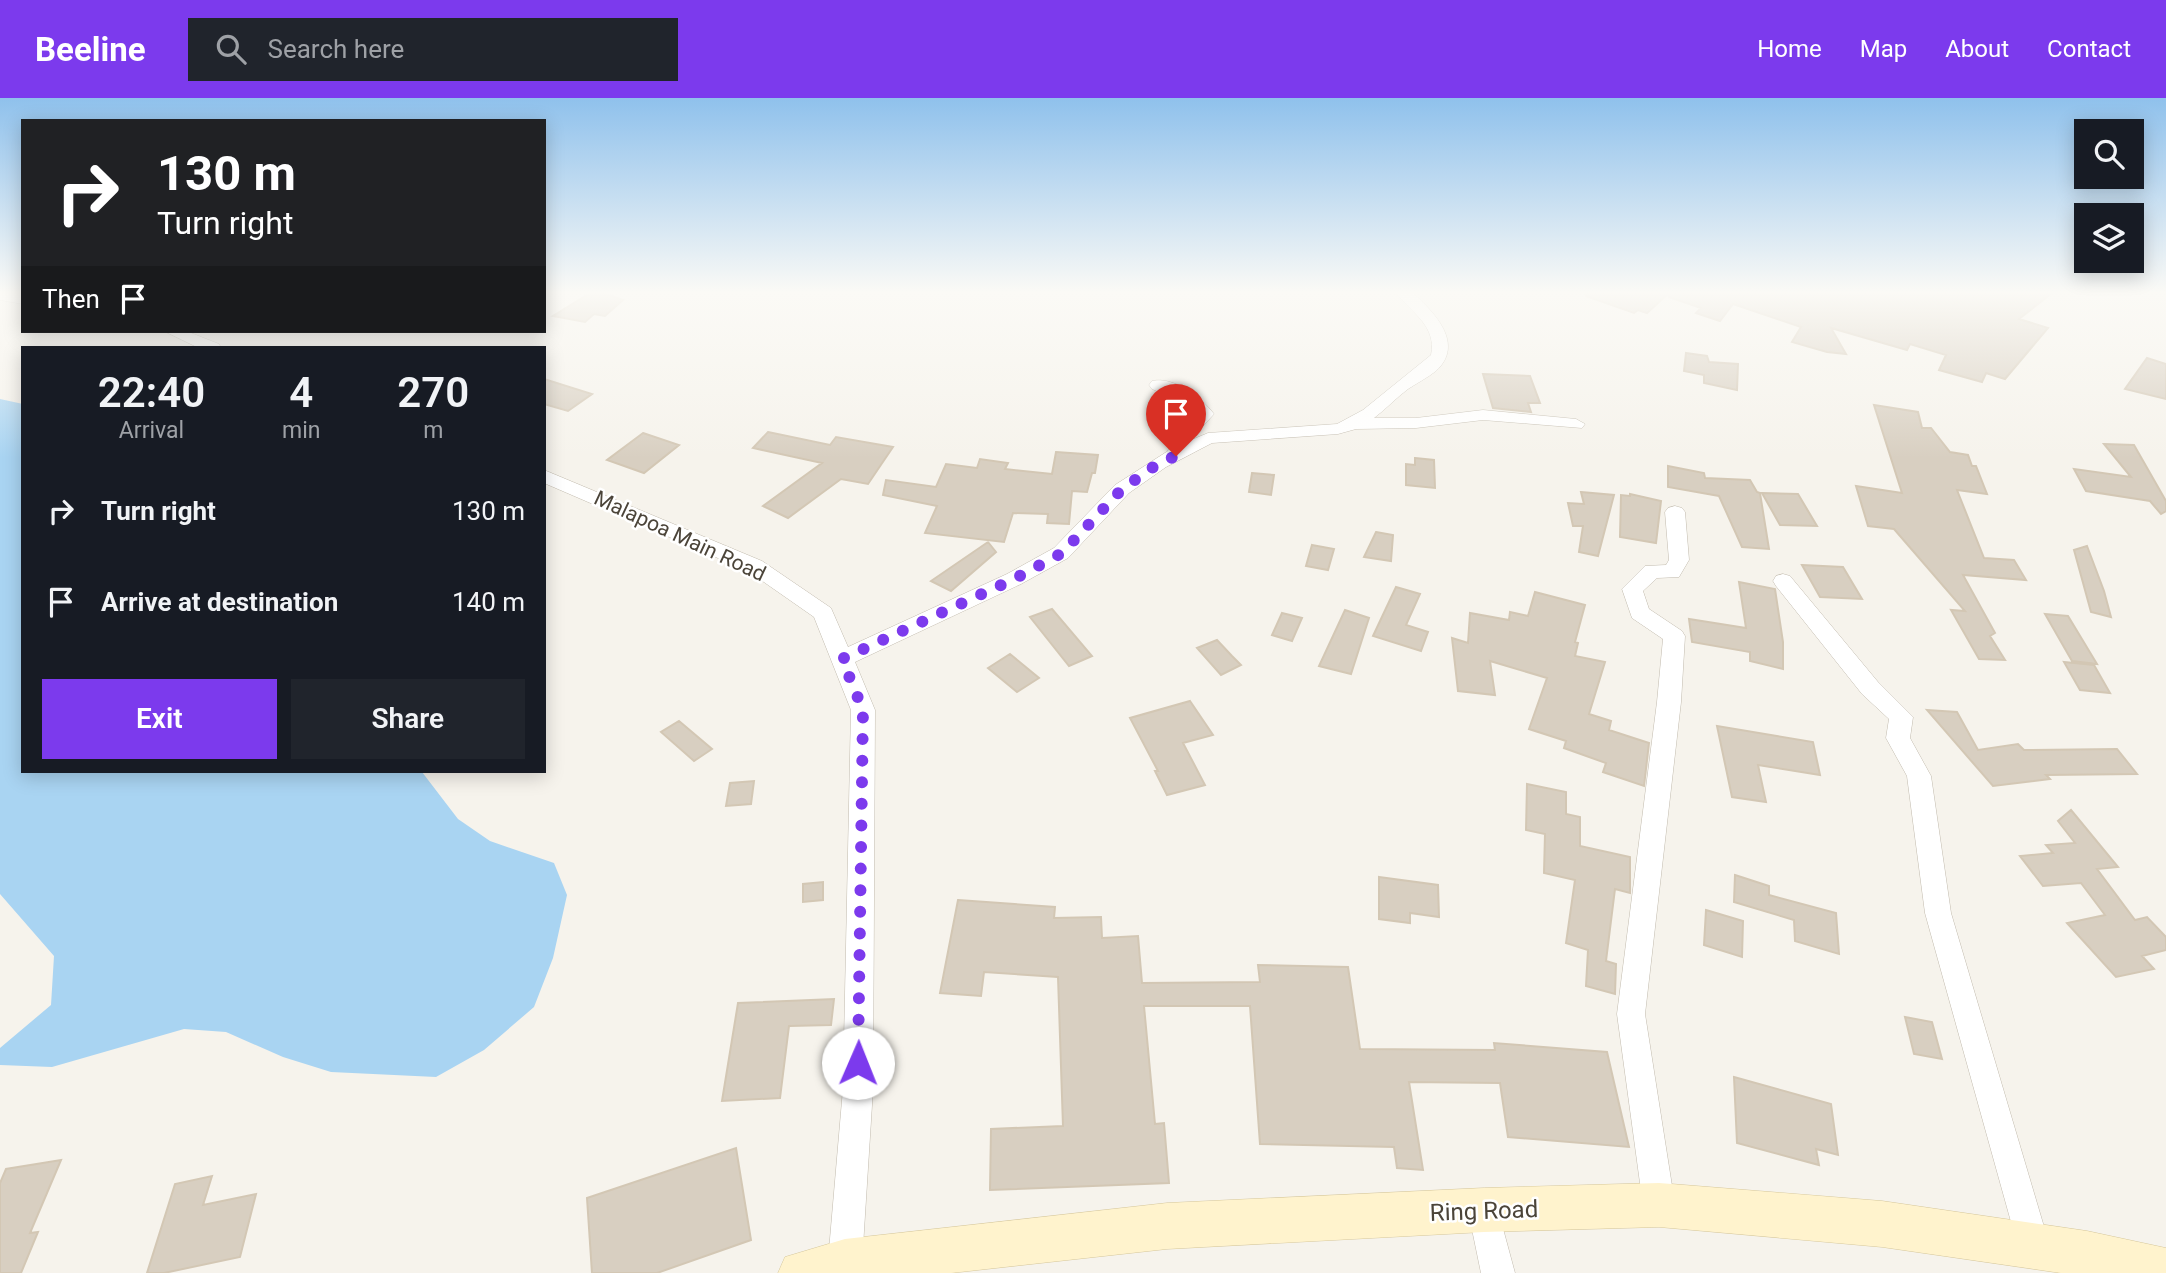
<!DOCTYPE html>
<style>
:root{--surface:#171b24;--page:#20242c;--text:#f1f3f6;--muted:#9ea1a6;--accent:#7c3aed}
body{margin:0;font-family:Roboto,sans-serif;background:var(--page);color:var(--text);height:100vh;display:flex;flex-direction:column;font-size:26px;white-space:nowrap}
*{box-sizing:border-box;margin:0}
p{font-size:23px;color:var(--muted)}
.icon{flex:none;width:38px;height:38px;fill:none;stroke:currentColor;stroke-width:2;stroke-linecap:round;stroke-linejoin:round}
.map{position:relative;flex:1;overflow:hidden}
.details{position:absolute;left:21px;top:248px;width:525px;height:427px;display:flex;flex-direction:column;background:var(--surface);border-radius:0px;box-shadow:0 4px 18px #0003}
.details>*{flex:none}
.hud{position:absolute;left:21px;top:21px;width:525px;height:214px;border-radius:0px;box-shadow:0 4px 18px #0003;background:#202124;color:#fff;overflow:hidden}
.controls{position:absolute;left:2074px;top:21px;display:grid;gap:14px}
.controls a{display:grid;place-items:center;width:70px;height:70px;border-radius:0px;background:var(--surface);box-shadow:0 4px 18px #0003;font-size:35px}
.pin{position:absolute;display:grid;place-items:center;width:60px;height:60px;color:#fff;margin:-72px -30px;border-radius:50% 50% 50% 0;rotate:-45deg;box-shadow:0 0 7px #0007}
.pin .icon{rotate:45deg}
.me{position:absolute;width:77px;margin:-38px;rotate:1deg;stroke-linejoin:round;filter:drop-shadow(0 0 5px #0008)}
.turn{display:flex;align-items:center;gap:24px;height:147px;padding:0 21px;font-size:32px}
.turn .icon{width:91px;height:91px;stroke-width:2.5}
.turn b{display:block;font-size:49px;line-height:60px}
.then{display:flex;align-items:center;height:66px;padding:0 21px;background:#0003;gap:14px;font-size:26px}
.eta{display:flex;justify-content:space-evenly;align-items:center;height:119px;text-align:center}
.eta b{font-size:42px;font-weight:600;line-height:49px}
.action{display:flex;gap:14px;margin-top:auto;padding:14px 21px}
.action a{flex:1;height:80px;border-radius:0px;background:var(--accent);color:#fff;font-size:28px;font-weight:600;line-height:80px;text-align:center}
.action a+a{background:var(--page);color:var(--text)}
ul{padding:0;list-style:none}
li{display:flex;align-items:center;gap:21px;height:91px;padding:0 21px}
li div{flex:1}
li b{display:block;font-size:26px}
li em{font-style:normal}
header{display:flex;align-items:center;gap:42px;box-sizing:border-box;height:98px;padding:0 35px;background:var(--accent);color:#fff}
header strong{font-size:33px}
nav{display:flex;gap:38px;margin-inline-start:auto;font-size:24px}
.search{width:490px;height:63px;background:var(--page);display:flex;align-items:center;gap:18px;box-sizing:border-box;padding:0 24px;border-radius:0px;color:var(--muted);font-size:26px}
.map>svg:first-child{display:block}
.water{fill:#a9d4f2}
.building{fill:#d8cfc1;stroke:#d3c7b4;stroke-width:2}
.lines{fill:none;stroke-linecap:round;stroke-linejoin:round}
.street-casing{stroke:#c2bbae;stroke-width:1}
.secondary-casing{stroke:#d6c79b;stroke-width:1}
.street{fill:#fff;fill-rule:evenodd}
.secondary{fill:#fff3cd;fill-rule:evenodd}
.route{stroke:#7c3aed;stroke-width:12;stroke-dasharray:0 21.6}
.labels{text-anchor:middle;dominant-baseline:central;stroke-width:5;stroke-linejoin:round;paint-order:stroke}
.street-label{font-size:21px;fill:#4b4439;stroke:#fff}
.near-street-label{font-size:24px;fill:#4b4439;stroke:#fff}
</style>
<header>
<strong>Beeline</strong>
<div class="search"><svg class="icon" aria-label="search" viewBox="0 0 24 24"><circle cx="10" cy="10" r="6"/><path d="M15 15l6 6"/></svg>Search here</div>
<nav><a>Home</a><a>Map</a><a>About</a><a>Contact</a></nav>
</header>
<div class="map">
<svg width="2166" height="1175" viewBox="0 0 2166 1175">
<rect width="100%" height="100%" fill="#f6f3ec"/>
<path class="water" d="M0 301 23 306V674H422L458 721 490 743 554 765 567 797 553 860 534 909 484 952 436 979 331 974 283 959 226 934 184 931 52 969 0 967V950L51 907 54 858 0 796Z"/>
<path class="building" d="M590 195H603L623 202 605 218 594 216 585 224 553 218Z
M1586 195H1669L1647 215 1638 212 1634 215 1586 198Z
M1669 195H2052L2019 221 2048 230 2005 281 1986 275 1982 284 1939 272 1946 257 1910 246 1907 252 1831 230 1846 256 1827 254 1792 244 1801 229 1733 206 1720 223 1696 215 1701 210 1669 199Z
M1686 255 1707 258 1709 264 1738 266 1737 292 1704 285V277L1684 273Z
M2147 260 2166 266V301L2125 291Z
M1483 276 1530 278 1540 305H1528L1531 314 1493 310Z
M544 281 592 296 568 313 544 306Z
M1874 307 1918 314 1922 330H1931L1950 354 1968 357 1972 368H1976L1987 396 1957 392 1984 460 2014 462 2026 482 1963 477 1995 535 1990 538 2005 562 1979 561 1951 512 1965 513 1894 431 1868 428 1856 388 1902 395Z
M768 334 830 347 836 339 893 349 868 386 841 381 788 420 763 408 822 365 753 350Z
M643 335 679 347 644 375 607 362Z
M2104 346 2134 347 2166 403V413L2161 416 2150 403 2086 393 2074 371 2131 379Z
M1056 354 1098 357 1095 375H1092L1087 394 1072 393 1069 426 1047 425 1048 416 1013 415 1004 444 925 435 937 408 883 397 886 382 936 389 946 366 977 370 980 361 1008 365 1005 371 1052 376Z
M1415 360 1434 362 1435 390 1406 387V366L1415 367Z
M1668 368 1704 375 1705 380 1750 382 1757 394 1760 395 1769 451 1742 449 1719 398 1668 389Z
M1252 375 1274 377 1271 397 1249 394Z
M1581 394 1614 397 1598 458 1579 454 1583 428H1573L1568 405 1584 406Z
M1762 395 1798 396 1817 428 1780 427Z
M1630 396 1661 403 1656 445 1620 439 1621 397 1630 398Z
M1376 434 1393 437 1391 463 1364 459Z
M988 444 996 454 951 493 931 483Z
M1312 447 1334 451 1328 472 1306 468Z
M2087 448 2104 493 2111 519 2091 514 2074 452Z
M1802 467 1843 469 1862 501 1820 499Z
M1739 484 1775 491 1783 544V571L1750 563V554L1692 544 1689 521 1746 530Z
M1396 489 1420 496 1406 527 1428 534 1421 553 1373 538Z
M1535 494 1585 507 1575 544 1578 545 1575 558 1605 564 1589 616 1611 623 1609 632 1649 645 1644 688 1603 674 1606 665 1564 650 1566 643 1529 631 1547 580 1490 563 1495 597 1458 593 1452 540 1468 545 1470 515 1509 522 1510 514 1528 518Z
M1052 511 1092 558 1069 568 1030 519Z
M1345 512 1369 520 1351 576 1319 568Z
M1282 515 1302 520 1292 543 1272 537Z
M2045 516 2068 518 2097 566 2072 563Z
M1217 542 1232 558 1241 567 1221 577 1197 550Z
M1010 556 1039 580 1017 594 988 570Z
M2064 564 2094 567 2110 595 2080 592Z
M1190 603 1213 637 1183 645 1205 687 1167 697 1155 673H1158L1130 620Z
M1927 612 1957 614 1978 652 2018 646 2024 652 2117 651 2137 676 2046 677 2050 681 1993 688Z
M679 623 712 651 694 663 661 634Z
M1717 628 1813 644 1820 677 1758 667 1766 704 1732 699Z
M754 683 751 706 726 708 730 685Z
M1527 686 1566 694V716L1580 719V748L1630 759V795L1615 791 1606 863 1616 866 1615 896 1586 888 1588 852 1566 845 1575 782 1544 775 1545 736 1526 732Z
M2071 712 2118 769 2097 771 2135 822 2147 819 2166 839V852L2142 858 2154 871 2116 879 2067 825 2105 817 2081 785 2043 788 2020 758 2053 755 2046 747 2075 745 2058 723Z
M1735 777 1769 788V797L1836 815 1839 856 1795 843 1794 822 1734 804Z
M1379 779 1438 787 1439 819 1410 815V825L1379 821Z
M823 784V802L803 804V786Z
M958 802 1055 809 1054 820 1101 819 1102 840 1138 838 1142 885 1260 884 1258 867 1348 869 1360 951 1495 952 1494 945 1607 954 1629 1049 1508 1039 1500 985 1409 984 1423 1072 1397 1070 1394 1049 1260 1046 1250 908H1144L1155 1026 1164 1025 1169 1085 990 1092 991 1031 1063 1028 1058 879 984 874 981 898 940 895Z
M1706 812 1743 823 1742 859 1704 847Z
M834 901 831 927 789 928 780 1000 722 1003 738 905Z
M1905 919 1932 924 1942 961 1914 956Z
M1734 979 1831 1006 1838 1057 1816 1051 1819 1067 1737 1045Z
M736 1050 751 1142 657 1175H592L587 1100Z
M61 1062 30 1135 38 1134 21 1175H0V1085L6 1071Z
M212 1078 203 1107 256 1096 240 1159 164 1175H147L175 1086Z"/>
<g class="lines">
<g class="street-casing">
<path id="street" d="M0 195 23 196V206L0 202Z
M1396 195H1413C1435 215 1465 246 1436 273 1427 280 1417 285 1408 291 1396 300 1386 311 1374 320H1416L1483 312 1576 321 1585 326 1582 330 1483 322 1416 330 1356 331 1338 336 1212 345 1166 369 1129 395 1068 460 1021 486 855 564 875 612 873 991 862 1164 857 1175H833L828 1164 843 991 851 612 814 519 748 473 544 385V372L762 463 831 510 848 549 1007 476 1054 450 1115 387 1168 353 1173 338 1195 316 1184 304 1152 291 1149 287 1152 283C1174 278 1202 300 1214 316L1189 343 1208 335 1337 326 1363 312 1431 257C1437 228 1412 215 1396 195Z
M164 233H186L219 246 221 250H199Z
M1675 408 1682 410 1685 414 1689 462 1679 479 1657 480 1643 493 1649 511 1682 533 1685 538 1681 604 1645 916 1675 1107 1670 1118 1659 1123 1648 1118 1643 1107 1617 916 1657 604 1663 541 1632 520 1622 491 1645 468 1666 467 1669 462 1665 414 1668 410Z
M1783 476 1790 478 1878 584 1913 619 1910 640 1931 678 1951 815 2050 1149 2046 1161 2034 1165 2022 1161 2018 1149 1925 815 1907 678 1886 640 1889 621 1862 596 1776 488 1773 483 1776 478Z
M1484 1096 1495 1101 1515 1175H1481L1468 1112 1473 1101Z"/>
</g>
<g class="secondary-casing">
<path id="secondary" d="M1659 1085 1882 1103 2087 1133 2166 1150V1175H2061L1882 1149 1659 1129 1484 1134 1167 1151 951 1175H778L785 1159 845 1141 1167 1105 1484 1090Z"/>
</g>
<use href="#street" class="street"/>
<use href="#secondary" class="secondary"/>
</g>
<linearGradient id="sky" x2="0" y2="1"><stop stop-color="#8fc1ec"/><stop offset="0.54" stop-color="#fbfaf6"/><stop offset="1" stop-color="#fbfaf6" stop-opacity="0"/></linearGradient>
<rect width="2166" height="360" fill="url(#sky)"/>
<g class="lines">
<path class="route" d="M858 965 863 612 842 561 1014 481 1062 455 1122 391 1159 365 1176 358"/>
</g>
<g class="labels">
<g class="street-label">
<text transform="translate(680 438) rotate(25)">Malapoa Main Road</text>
</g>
<g class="near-street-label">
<text transform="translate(1484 1113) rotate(-2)">Ring Road</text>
</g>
</g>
</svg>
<div class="controls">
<a><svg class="icon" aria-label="search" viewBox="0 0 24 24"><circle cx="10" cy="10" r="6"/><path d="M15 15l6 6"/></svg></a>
<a><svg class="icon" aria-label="layers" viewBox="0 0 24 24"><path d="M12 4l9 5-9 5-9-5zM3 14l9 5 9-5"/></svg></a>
</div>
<div class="pin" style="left:1176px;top:358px;background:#d93025"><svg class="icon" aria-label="arrive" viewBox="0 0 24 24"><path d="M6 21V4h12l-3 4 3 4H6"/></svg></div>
<svg class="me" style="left:858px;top:965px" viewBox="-20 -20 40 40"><circle r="19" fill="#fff"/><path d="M0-13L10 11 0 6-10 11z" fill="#7c3aed"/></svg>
<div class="hud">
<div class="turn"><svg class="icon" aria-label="right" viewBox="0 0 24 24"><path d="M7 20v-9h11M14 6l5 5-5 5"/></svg><div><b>130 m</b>Turn right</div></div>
<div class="then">Then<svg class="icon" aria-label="arrive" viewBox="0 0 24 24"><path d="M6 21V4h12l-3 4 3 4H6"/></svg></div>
</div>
<section class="details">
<div class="eta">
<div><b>22:40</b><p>Arrival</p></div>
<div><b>4</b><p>min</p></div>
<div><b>270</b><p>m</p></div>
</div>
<ul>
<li><svg class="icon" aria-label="right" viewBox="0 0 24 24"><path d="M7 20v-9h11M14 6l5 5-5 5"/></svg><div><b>Turn right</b></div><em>130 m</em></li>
<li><svg class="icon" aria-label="arrive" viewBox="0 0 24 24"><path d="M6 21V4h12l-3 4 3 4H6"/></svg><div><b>Arrive at destination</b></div><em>140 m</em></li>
</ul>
<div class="action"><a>Exit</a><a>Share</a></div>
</section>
</div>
